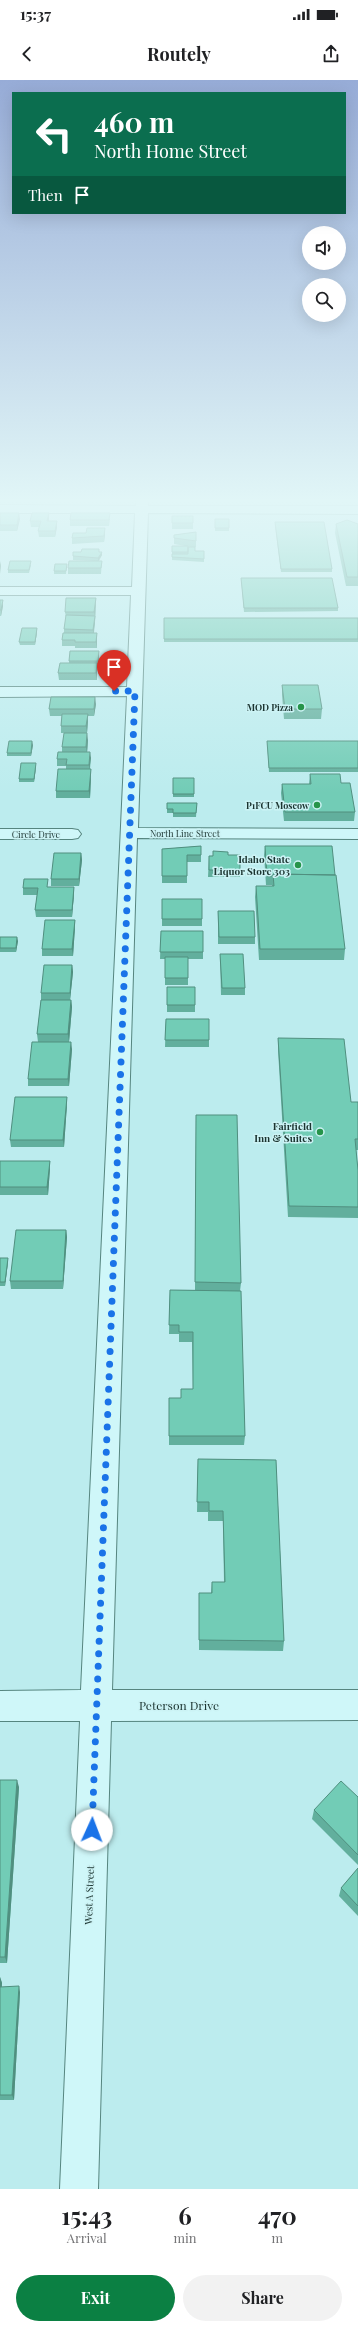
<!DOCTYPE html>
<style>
:root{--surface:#fff;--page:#f2f2f2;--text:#202124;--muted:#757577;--accent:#0b8043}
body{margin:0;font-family:"Playfair Display",serif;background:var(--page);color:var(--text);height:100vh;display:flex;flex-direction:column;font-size:15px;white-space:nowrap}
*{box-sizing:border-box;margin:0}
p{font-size:13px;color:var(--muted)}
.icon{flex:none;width:22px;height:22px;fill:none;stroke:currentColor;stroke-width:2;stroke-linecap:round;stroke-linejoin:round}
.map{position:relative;height:2109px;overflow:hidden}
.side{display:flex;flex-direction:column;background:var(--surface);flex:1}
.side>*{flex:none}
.top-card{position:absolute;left:12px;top:12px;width:334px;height:122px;border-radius:0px;box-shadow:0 4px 16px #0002;background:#0b6e4f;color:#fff;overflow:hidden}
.buttons{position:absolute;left:302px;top:146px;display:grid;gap:8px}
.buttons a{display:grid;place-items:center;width:44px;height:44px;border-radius:50%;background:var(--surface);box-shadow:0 4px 16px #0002;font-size:20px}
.pin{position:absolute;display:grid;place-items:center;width:34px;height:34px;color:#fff;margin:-41px -17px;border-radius:50% 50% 50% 0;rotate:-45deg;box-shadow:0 0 4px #0007}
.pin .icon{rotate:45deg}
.me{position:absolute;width:44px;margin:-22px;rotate:2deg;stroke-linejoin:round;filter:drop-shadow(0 0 3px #0008)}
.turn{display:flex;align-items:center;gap:14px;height:84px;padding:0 16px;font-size:18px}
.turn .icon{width:52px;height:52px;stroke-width:2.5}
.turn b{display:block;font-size:28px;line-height:34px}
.then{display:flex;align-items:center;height:38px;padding:0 16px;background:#0003;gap:8px;font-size:15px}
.eta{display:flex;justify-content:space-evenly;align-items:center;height:68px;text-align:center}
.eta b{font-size:24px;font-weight:700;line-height:28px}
.button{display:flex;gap:8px;margin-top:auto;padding:8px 16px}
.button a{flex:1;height:46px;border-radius:24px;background:var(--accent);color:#fff;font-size:16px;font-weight:700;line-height:46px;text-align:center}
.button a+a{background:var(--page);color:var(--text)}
.status{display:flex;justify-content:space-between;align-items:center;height:28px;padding:0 20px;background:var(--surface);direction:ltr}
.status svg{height:11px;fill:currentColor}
header{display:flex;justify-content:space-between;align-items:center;height:52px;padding:0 16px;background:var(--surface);font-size:18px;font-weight:700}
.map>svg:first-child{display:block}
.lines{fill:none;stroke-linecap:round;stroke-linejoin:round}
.minor-casing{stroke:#56857f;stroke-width:2}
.minor{fill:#cff7f9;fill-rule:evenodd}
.wall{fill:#62af9d}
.shaded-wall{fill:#508f7f}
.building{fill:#72ccb6;stroke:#508f7f}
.route{stroke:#1a73e8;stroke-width:7;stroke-dasharray:0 12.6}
.poi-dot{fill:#26944a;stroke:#ccf3f5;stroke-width:1.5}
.labels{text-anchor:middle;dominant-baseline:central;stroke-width:3;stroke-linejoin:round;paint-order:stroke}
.far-poi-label{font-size:9px;font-weight:bold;fill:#1b3430;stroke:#ccf3f5;text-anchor:end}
.far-street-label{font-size:9px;fill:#1b3430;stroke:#ccf3f5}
.poi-label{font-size:10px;font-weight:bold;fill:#1b3430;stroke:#ccf3f5;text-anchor:end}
.street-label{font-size:10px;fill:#1b3430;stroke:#ccf3f5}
.near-street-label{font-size:12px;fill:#1b3430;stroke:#ccf3f5}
</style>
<div class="status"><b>15:37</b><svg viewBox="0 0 49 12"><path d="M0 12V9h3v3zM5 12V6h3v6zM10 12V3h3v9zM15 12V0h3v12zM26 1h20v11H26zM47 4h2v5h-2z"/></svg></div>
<header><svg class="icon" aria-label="back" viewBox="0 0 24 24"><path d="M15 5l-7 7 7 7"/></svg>Routely<svg class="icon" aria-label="share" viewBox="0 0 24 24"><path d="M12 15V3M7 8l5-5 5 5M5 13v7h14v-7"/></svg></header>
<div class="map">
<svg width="358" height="2109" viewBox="0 0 358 2109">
<rect width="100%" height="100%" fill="#bcecee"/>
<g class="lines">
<g class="minor-casing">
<path id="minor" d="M136 418H148V426H358V434L148 433 138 748 358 749V759L137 758 112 1610H358V1640L111 1641 98 2109H60L80 1641H0V1611L81 1610 127 616 0 617V607H127L131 515H0V507H132L135 433H0V425L136 426Z
M0 749H72L78 750 81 754 78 758 72 759H0Z"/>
</g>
<use href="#minor" class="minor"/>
</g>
<path class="wall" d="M166 418H200V419H166Z
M204 418H224V419H204Z
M238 418H257V422H238Z
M265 418H294V420H265Z
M49 433V441L57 447 55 457H39L38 451 39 447H31L30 441Z
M0 436 20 439 17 451H0Z
M172 436H193V449H172Z
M110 439 109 446H70V440Z
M215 439 229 448V451H215Z
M275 442 332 489V492H281L275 446Z
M336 444H358V506H346L335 453Z
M196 452V467H195V471H204V482L172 480V466L191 467 174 464V455Z
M105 454 104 462 72 464V458Z
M99 469V472L102 475 99 481H102L101 494H68V488L95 481 73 480V476L81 472Z
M67 484 66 494H54V491Z
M31 485 29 493H8V490Z
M241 498 338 528V531L244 532Z
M96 518 95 542 94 553H97V568H75V566H62V560L64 553V549L66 538 65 532Z
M0 520 3 526 1 536H0Z
M164 538H358V562H164Z
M37 548V552L35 565H20L19 562Z
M99 577 98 587H97V600H59L58 593 69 583V581Z
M282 605 322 629 321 639H284L282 615Z
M96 624 94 636H88V641L87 653H61V646L62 636H50L49 629Z
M88 660 87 672 91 678 90 689H91V696L90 718H56V711L66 689V686H57V679L62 672V667Z
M267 661H358V692H269Z
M33 665 31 676H7V673Z
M36 687 34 702H19V699Z
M310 694 341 703 355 732 354 741H284L281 713 282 704H309Z
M173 698H194V717H173Z
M167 723H197L196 737H173V733H167Z
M201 766V782H187V803H162V769Z
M265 766 345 869 344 880H259L255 817 256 806H272V805H266L264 775Z
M81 773 82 780 79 806H51V799Z
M228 775 240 790V797H208L209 776Z
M48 807H74V814L72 837H36L35 830 37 815H23V808Z
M162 819H202V846H162Z
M218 831 255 857V864H218Z
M75 840V847L73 876H42V869Z
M161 851H203V879H188V905H165V879H160Z
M0 857 18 861 16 872H0Z
M220 874 245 908V915H221Z
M72 885 73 892 70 920H71L72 927 69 962H38L37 954 41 920V913Z
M167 907H195V932H167Z
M166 939 209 960V967H165Z
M278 958 351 1022H358V1070H356L358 1090V1138L288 1137 278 970Z
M72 969 69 1006H28V999Z
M67 1017V1024L64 1067H11L10 1060Z
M196 1044 241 1203 240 1211 245 1356 244 1365H169V1318H181L193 1309 192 1262H179V1254H169L170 1210H195Z
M0 1081H50V1088L48 1115H0Z
M66 1150 67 1157 63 1209H11L10 1201Z
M0 1178 8 1182 5 1206H0Z
M198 1379 276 1380 284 1561 283 1571 199 1570V1513H211L212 1502H224L223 1441H208V1432H197Z
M0 1700 19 1707 7 1883H0Z
M358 1717V1785L312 1739 314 1730Z
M358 1788V1836L339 1816 341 1808Z
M0 1897 2 1903V1907L20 1912 14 2020H0Z"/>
<path class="shaded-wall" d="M19 433 20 439 17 451V445Z
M49 433V439L47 447V441Z
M57 441V447L55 457V451Z
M105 448V454L104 462V456Z
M102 472V475L98 481V478Z
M1 481V487L0 494V485Z
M96 518 95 542 93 556V550L95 537 94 532Z
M3 520V526L1 536V530Z
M37 548V552L35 565V562Z
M97 553V568L96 562Z
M99 571V577L98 587V581Z
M97 583V600L96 593Z
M95 617 96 624 94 636V629Z
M88 634V641L87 653 86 646Z
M87 653 88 660 87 674 86 667Z
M32 661 33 665 31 676V673Z
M90 672 91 678 89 691V685Z
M36 683V687L34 702V699Z
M91 689V696L90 718 89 711Z
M81 773 82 780 79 806V799Z
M74 807V814L72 837V830Z
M75 840V847L73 876 72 869Z
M17 857 18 861 16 872V868Z
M72 885 73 892 70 920V913Z
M71 920 72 927 69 962 68 954Z
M71 962 72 969 69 1006 68 999Z
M67 1017V1024L64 1067 63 1060Z
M50 1081V1088L48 1115 47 1107Z
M66 1150 67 1157 63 1209V1201Z
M8 1178V1182L5 1206V1202Z
M17 1700 19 1707 7 1883 5 1877Z
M0 1897 2 1903 1 1913 0 1909Z
M19 1906 20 1912 14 2020 12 2015Z"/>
<path class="building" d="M238 418H257V419H238Z
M0 433H19L17 445H0Z
M32 433H49L47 441H57L55 451H38L41 441H30Z
M71 433H110L109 440H70Z
M172 436H193V443H172Z
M215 439H229V448H215Z
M347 440 358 444V497H347L336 444Z
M275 442H324L332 489H281Z
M87 448H105L104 456 72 458 73 453H86Z
M196 452V461L174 458V455Z
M172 466H188V472H172Z
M188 467H195V471H204V479L172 477V474H188Z
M82 469H99V472H102L98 478 73 476V472H81Z
M10 481H31L29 490H8Z
M69 481H102L101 488H68Z
M55 484H67L66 491H54Z
M241 498H332L338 528H244Z
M66 518H96L94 532H65Z
M0 520H3L1 530H0Z
M66 535 95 536 93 550 64 549Z
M164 538H358V559H164Z
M22 548H37L35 562H19Z
M63 553H97L96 562H75V560H62Z
M70 571H99L98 581H69Z
M60 583H97L96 593H58Z
M282 605H318L322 629H285Z
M51 617H95L94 629H49Z
M62 634H88L86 646H61Z
M64 653H87L86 667H62Z
M9 661H32L31 673H7Z
M267 661H358V688H269Z
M58 672H90L89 685H66L67 679H57Z
M21 683H36L34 699H19Z
M58 689H91L89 711H56Z
M310 694H340L341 703H350L355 732H285L282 704H311Z
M173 698H194V714H173Z
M167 723H197L196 733H173V729H167Z
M201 766V775H187V796H162V769Z
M265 766H332L335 795 273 794V796H267Z
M213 771 228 772V775H240V790H209V776H213Z
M54 773H81L79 799H51Z
M273 794 336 795 345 869H260L256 806H274Z
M24 799H48L47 807H74L72 830H35L38 808H23Z
M162 819H202V839H162Z
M218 831H254L255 857H219Z
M45 840H75L72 869H42Z
M161 851H203V872H160Z
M0 857H17L16 868H0Z
M220 874H243L245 908H222Z
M165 877H188V898H165Z
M44 885H72L70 913H41Z
M167 907H195V925H167Z
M41 920H71L68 954H37Z
M166 939H209V960H165Z
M278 958 344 959 351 1022H358V1059H355L358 1090V1127L289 1126Z
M32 962H71L68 999H28Z
M15 1017H67L63 1060H10Z
M196 1035H237L241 1203 195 1202Z
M0 1081H50L47 1107H0Z
M16 1150H66L63 1201H10Z
M0 1178H8L5 1202H0Z
M170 1210 241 1211 245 1356H169V1318H181V1309H193V1252H179V1245H169Z
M198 1379 276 1380 284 1561 199 1560V1513H212V1502H225L223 1431H209V1422H197Z
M0 1700H17L5 1877H0Z
M341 1701 358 1717V1775L314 1730Z
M358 1788V1826L341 1808Z
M19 1906 12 2015H0V1907Z"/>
<linearGradient id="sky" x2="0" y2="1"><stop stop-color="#97acd7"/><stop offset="0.59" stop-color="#e1f6f7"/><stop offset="1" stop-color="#e1f6f7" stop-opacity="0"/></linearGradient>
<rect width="358" height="713" fill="url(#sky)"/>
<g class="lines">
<path class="route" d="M92 1750 135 611H114"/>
</g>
<g class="poi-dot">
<circle cx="301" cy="627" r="4"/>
<circle cx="317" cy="725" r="4"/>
<circle cx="298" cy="785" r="4"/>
<circle cx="320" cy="1052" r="4"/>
</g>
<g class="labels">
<g class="far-poi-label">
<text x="293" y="627">MOD Pizza</text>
<text x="309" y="725">P1FCU Moscow</text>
</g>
<g class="far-street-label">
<text x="185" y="753">North Line Street</text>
<text x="36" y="754">Circle Drive</text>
</g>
<g class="poi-label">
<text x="290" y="779">Idaho State<tspan x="290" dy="12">Liquor Store 303</tspan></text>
<text x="312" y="1046">Fairfield<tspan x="312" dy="12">Inn &amp; Suites</tspan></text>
</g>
<g class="street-label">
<text transform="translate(89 1815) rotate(-88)">West A Street</text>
</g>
<g class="near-street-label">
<text x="179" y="1625">Peterson Drive</text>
</g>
</g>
</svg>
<div class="buttons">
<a><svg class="icon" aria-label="sound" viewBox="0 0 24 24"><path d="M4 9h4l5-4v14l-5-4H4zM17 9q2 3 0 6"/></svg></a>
<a><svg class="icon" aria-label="search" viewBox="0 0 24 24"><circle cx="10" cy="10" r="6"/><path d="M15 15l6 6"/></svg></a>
</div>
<div class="pin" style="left:114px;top:611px;background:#d93025"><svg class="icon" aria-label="arrive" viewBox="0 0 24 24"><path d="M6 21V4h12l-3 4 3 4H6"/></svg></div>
<svg class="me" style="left:92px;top:1750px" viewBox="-20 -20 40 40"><circle r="19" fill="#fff"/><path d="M0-13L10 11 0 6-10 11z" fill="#1a73e8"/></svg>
<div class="top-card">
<div class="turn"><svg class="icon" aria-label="left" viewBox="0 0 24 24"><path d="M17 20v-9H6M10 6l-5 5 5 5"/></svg><div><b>460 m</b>North Home Street</div></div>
<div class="then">Then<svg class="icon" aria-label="arrive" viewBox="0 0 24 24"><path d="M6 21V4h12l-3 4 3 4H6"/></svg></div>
</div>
</div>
<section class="side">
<div class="eta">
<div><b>15:43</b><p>Arrival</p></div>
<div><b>6</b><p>min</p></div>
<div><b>470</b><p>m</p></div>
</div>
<div class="button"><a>Exit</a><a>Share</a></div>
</section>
